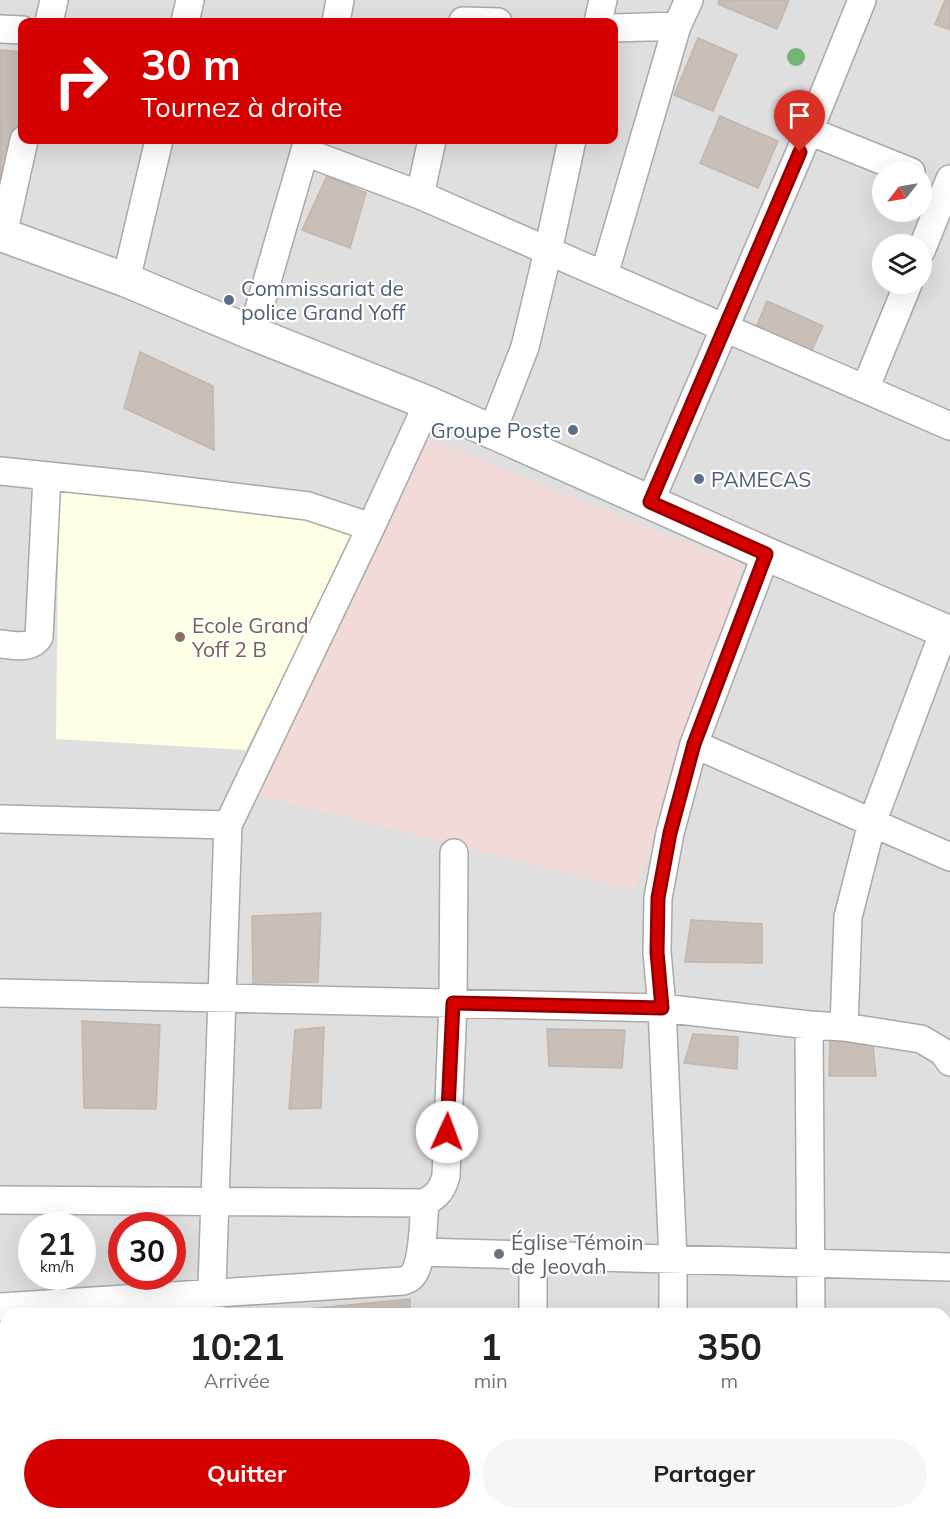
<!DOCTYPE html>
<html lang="fr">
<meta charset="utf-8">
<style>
:root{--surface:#fff;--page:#f6f6f6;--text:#202124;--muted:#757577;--accent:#d40000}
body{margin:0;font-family:Mulish,sans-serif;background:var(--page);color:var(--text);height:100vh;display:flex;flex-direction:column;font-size:22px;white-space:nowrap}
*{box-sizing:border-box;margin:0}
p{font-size:20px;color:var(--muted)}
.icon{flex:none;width:33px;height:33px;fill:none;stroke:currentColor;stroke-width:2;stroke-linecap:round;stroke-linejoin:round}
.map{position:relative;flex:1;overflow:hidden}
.sheet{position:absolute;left:0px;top:1308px;width:951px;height:212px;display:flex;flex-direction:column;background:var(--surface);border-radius:18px 18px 0 0;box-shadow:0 6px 24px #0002}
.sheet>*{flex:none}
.top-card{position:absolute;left:18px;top:18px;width:600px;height:126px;border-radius:12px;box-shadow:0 6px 24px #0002;background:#d40000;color:#fff;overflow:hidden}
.needle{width:39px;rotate:239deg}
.tools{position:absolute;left:872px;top:162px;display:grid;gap:12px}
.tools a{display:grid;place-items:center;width:60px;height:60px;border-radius:50%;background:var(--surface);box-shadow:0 6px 24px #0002;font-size:30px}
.speed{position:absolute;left:18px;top:1212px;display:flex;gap:12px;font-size:30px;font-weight:700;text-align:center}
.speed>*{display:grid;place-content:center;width:78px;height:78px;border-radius:50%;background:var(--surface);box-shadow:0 6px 24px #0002;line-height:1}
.speed small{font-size:15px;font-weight:400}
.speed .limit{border:9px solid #d22;background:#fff;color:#111}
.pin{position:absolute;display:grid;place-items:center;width:51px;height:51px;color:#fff;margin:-62px -26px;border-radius:50% 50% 50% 0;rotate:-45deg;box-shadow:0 0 6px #0007}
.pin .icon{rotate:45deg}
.me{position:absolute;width:66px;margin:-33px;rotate:2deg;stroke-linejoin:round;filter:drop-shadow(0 0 4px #0008)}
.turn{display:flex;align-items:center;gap:21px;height:126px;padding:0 24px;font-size:27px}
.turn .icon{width:78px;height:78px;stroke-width:2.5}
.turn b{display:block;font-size:42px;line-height:51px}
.eta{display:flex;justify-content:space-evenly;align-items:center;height:102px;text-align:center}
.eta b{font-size:36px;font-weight:700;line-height:42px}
.action{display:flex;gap:12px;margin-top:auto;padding:12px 24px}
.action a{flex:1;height:69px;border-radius:36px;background:var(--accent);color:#fff;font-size:24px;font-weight:700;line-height:69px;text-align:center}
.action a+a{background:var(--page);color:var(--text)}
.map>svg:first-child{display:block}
.residential{fill:#e0dfdf;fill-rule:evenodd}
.commercial{fill:#f2dad9}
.education{fill:#ffffe5}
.building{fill:#c7bfb8;stroke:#c4b6ab;stroke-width:1.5}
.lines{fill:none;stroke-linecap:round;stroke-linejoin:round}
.minor-casing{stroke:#a9a9a9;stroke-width:30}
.tertiary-casing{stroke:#a9a9a9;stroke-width:36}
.minor{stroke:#fff;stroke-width:27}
.tertiary{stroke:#fff;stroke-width:33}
.tree{fill:#74b475}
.route-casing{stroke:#8a0000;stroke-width:15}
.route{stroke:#d40000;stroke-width:10}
.service-dot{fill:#5c6f8a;stroke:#fff;stroke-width:2}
.education-dot{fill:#8d6e63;stroke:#fff;stroke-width:2}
.worship-dot{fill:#6b7280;stroke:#fff;stroke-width:2}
.labels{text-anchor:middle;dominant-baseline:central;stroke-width:4.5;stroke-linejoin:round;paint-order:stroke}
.service-label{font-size:21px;fill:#4e5e75;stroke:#fff;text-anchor:start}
.education-label{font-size:21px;fill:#785e54;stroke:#fff;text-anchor:start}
.worship-label{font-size:21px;fill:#5b616d;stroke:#fff;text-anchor:start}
</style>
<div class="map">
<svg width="950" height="1519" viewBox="0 0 950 1519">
<rect width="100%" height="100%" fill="#f2efe9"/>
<path class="residential" d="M0 0H950V1519H0ZM22 22H614V140H22ZM882 172H921V212H882ZM882 244H921V284H882ZM32 1226H82V1276H32ZM122 1226H172V1276H122ZM6 1314H945V1514H6Z"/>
<path class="commercial" d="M417 434 743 565 635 891 257 795Z"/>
<path class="education" d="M59 485 323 516 353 535 246 750 56 739Z"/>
<path class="building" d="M719 0H789L777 29 718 4Z
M945 0H950V30L935 24Z
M698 38 737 55 713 111 674 95Z
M0 50 22 52V104L1 213Z
M720 116 778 141 758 188 700 163Z
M327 176 366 193 350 248 302 230Z
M767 301 823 326 808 359 753 335Z
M140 352 213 386 214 450 124 408Z
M321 913 318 982 253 983 252 916Z
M691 920 762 924V963L685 962Z
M82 1021 160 1025 156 1109 84 1108Z
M324 1027 321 1108 289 1109 295 1030Z
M547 1029 625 1030 622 1068 549 1066Z
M693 1034 738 1037 737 1069 684 1063Z
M830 1040 873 1046 876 1076H829Z
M410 1299V1314H308V1309Z
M39 1514H74V1519H39Z
M688 1514H746V1519H688Z"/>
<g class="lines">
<g class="minor-casing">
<path id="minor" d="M463 21 498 22
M49 22 54 0
M185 22 190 0
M336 22 340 0
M598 22 603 0
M614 28 677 26
M0 29 22 30
M809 131 911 172
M305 152 420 195 950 426
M420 195 432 140
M3 235 24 140
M921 251 950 179
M604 275 677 26 689 0
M126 280 159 140
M252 333 308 140
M865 389 908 284
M492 432 525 347 548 251 572 140
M0 471 145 486 308 506 371 527
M650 502 809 131 862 0
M0 644C14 645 31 650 39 637L47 476
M694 744 950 857
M0 819 228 825
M0 993 662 1008 809 1025 844 1027 921 1039 943 1052 950 1062
M809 1025 811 1314
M844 1027 848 917 872 823 944 631
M0 1200 425 1203
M421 1252 950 1267
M533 1255V1314
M0 1307 403 1281C406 1280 410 1279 411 1277 424 1265 423 1220 425 1203 437 1195 442 1191 446 1176L453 1003 454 853
M211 1314 228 825 371 527 428 403
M673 1314V1259L662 1008 657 952 658 898 670 833 694 744 766 554
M945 1402H950
M0 1493 6 1492
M536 1514 537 1519
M675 1514V1519
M814 1514 815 1519
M204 1519V1514
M400 1519V1514"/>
</g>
<g class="tertiary-casing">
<path id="tertiary" d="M0 234 126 280 252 333 428 403 766 554 950 633"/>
</g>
<use href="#minor" class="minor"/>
<use href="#tertiary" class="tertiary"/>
</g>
<circle class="tree" cx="796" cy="57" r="9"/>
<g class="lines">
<g class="route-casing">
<path id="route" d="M447 1132 453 1003 662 1008 657 952 658 898 670 833 694 744 766 554 650 502 800 152"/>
</g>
<use href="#route" class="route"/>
</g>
<g class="service-dot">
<circle cx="229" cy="300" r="6"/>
<circle cx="573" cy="430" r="6"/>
<circle cx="699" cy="479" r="6"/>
</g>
<circle class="education-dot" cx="180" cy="637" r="6"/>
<circle class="worship-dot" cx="499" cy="1254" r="6"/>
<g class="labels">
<g class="service-label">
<text x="241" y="288">Commissariat de<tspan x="241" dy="24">police Grand Yoff</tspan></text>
<text x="561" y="430" text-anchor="end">Groupe Poste</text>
<text x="711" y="479">PAMECAS</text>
</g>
<g class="education-label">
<text x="192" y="625">Ecole Grand<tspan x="192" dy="24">Yoff 2 B</tspan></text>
</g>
<g class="worship-label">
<text x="511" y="1242">Église Témoin<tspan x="511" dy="24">de Jeovah</tspan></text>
</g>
</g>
</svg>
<div class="tools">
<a><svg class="needle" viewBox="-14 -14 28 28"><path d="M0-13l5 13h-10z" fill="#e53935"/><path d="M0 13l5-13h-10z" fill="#757577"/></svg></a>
<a><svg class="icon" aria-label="layers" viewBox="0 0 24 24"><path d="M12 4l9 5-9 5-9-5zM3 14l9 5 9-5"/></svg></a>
</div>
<div class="speed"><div>21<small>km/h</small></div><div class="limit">30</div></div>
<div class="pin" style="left:800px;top:152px;background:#d93025"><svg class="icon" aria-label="arrive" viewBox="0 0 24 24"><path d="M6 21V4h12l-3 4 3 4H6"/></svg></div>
<svg class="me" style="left:447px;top:1132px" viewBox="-20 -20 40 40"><circle r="19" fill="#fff"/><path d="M0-13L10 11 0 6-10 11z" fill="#d40000"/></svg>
<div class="top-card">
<div class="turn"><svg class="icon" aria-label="right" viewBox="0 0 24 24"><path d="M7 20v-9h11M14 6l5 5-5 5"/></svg><div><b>30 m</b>Tournez à droite</div></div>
</div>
<section class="sheet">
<div class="eta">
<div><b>10:21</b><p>Arrivée</p></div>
<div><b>1</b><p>min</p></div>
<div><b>350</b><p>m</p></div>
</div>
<div class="action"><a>Quitter</a><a>Partager</a></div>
</section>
</div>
